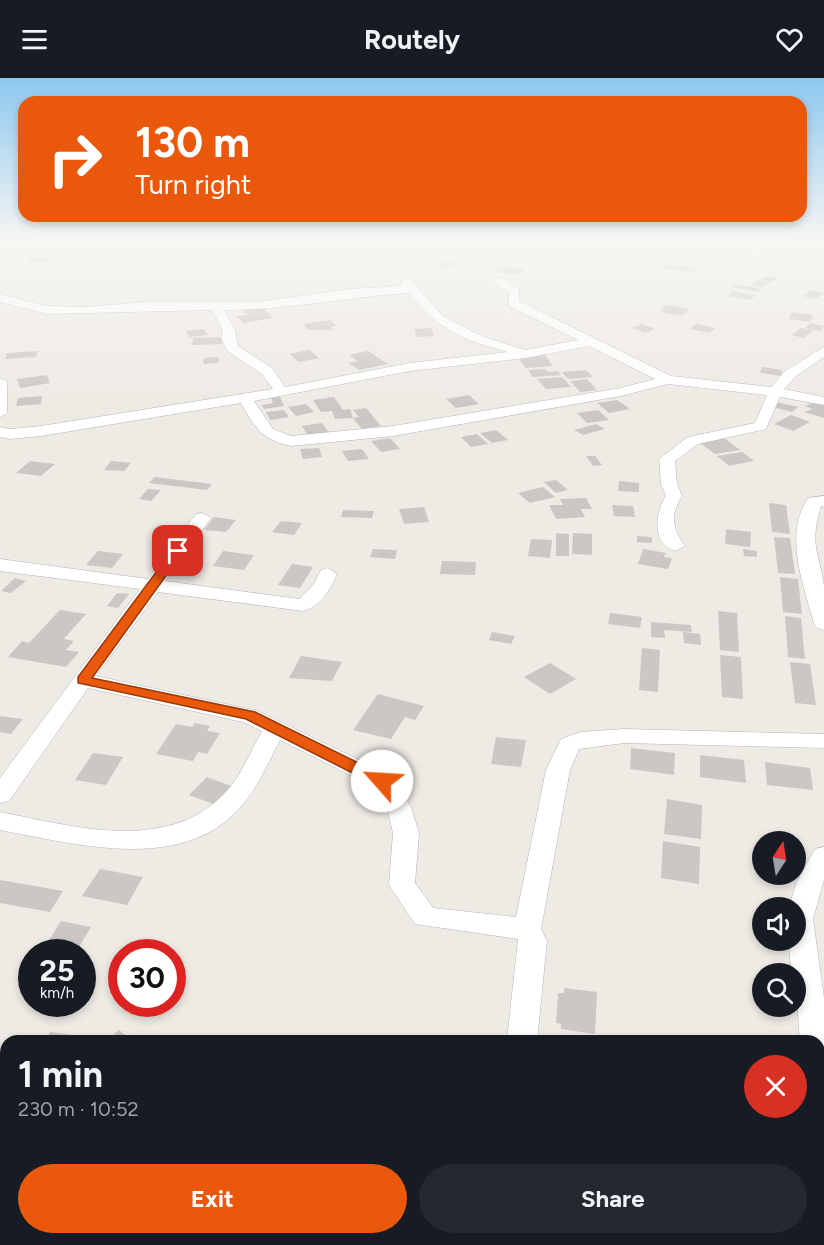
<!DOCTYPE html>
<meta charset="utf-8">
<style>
:root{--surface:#171b24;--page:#242831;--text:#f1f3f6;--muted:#9ea1a6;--accent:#ea580c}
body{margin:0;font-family:Figtree,sans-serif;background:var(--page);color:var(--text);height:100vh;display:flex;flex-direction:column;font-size:22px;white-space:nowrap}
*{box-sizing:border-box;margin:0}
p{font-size:20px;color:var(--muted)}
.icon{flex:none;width:33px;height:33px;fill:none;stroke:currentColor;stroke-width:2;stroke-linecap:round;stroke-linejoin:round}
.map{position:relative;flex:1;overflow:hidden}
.sheet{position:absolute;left:0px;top:957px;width:825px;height:210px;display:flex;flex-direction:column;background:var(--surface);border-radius:18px 18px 0 0;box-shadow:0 3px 9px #0003}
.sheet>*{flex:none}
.guide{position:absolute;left:18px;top:18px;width:789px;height:126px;border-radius:18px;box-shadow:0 3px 9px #0003;background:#ea580c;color:#fff;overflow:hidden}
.needle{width:39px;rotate:12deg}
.buttons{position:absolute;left:752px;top:753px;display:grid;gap:12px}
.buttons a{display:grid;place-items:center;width:54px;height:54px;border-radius:50%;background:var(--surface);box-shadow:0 3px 9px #0003;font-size:30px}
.speed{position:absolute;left:18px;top:861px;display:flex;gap:12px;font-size:30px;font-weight:700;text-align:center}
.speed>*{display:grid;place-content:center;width:78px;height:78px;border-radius:50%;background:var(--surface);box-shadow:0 3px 9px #0003;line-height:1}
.speed small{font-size:15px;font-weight:400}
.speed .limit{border:9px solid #d22;background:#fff;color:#111}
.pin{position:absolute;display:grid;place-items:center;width:51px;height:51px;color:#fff;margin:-26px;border-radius:12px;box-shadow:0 3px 9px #0006}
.me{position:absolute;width:66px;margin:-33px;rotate:296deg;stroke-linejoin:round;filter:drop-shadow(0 0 4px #0008)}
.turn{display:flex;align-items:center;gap:21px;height:126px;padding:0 18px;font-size:27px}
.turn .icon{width:78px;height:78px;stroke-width:2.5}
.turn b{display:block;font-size:42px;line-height:51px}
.round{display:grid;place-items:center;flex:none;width:63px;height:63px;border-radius:32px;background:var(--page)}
.overview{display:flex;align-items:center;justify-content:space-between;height:102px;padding:0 18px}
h1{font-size:36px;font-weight:700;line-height:45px}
.action{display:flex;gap:12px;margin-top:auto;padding:12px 18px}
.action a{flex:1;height:69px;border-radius:36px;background:var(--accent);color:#fff;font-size:24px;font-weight:700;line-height:69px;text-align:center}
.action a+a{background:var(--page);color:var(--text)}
header{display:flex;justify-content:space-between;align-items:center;height:78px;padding:0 18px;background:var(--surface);font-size:27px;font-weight:700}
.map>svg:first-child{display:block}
.building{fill:#cbc7c4}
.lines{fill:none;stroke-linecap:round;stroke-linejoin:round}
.minor-casing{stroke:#b2b6b8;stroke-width:1}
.minor{fill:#fff;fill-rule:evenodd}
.route{fill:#ea580c;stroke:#983908;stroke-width:1.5}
</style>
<header><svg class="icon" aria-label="menu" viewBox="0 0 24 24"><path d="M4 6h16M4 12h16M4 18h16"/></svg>Routely<svg class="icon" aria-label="heart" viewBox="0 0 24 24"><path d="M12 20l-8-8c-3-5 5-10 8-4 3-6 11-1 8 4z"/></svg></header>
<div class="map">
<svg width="824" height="1167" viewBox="0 0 824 1167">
<rect width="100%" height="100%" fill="#eeeae4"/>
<path class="building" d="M803 168 816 171 804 176 791 173Z
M48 178 49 183 29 185V179Z
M449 182 459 186 446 189 436 186Z
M668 186 697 190 693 195 663 190Z
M512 188 526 193 509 197 495 192Z
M767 198 779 200 762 209 750 207Z
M736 206 761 211 758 214 732 209Z
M813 212 824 216 815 221 802 218Z
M733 213 755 217 751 222 728 218Z
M670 227 690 231 681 238 660 234 664 228Z
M264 229 266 234 245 236 243 231Z
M267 234 273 240 243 245 237 238Z
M792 234 813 237 810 244 789 241Z
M331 242 336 248 331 249 333 252H309L303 246Z
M810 245 824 248V249L820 253 805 250Z
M642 246 655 251 645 255 632 250Z
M696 246 715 250 710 255 690 251Z
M431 250 434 258 417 259 414 251Z
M801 250 813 252 804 260 791 257Z
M204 251 208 257 189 259 186 253Z
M222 259V266L192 267 193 260Z
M309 272 319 280 299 284 289 276Z
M38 273 36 279 5 281 7 275Z
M368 273 388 286 359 292 348 285 358 283 349 277Z
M544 276 553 288 526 290 517 278Z
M219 279V285L203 286 204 280Z
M762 289 782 292 781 298 760 295Z
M546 291 548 294 558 293 561 297 533 299 528 292Z
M586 292 593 299 568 301 562 294Z
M47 297 50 305 20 310 17 301Z
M562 299 571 309 546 311 537 301Z
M587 301 597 312 580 314 570 303Z
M469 317 479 326 456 330 446 321Z
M42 318 41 326 16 328 18 320Z
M280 319 284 328 264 331 262 327 273 325 271 320Z
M334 319 343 332 350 331 353 340 335 341 332 333 321 334 313 322Z
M617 322 630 331 609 335 597 325Z
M777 324 798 329 792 334 772 329Z
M816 324 824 327V340L804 334 813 331 805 328Z
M306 326 314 334 296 338 288 329Z
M366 330 381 348 362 351 353 340 359 339 353 332Z
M284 332 289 339 270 342 266 334Z
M598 332 609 342 587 345 577 335Z
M791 337 810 344 793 353 774 346Z
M322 345 330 356 309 359 302 348Z
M596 346 605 351 583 357 574 352Z
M496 352 508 362 492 365 480 355Z
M477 356 488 366 471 369 461 359Z
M390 360 400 371 381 374 371 363Z
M724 360 740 372 715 376 700 365Z
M319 370 322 379 303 381 300 371Z
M362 371 369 381 348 383 342 373Z
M742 374 754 383 729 388 717 378Z
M586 378H595L602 387 593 388Z
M30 383 55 386 41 398 16 395Z
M111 383 131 385 124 393 104 392Z
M155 399 212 406 207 412 149 405Z
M556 402 568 412 556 415 544 404Z
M619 403 639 405V414L618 413Z
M543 409 555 419 530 425 518 415Z
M148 411 161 412 151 423 139 421Z
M586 420 592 431H581L585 439 556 441 549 427H563L560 421Z
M769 425 786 427 790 456 772 454Z
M612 427 633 428 635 439 614 438Z
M424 429 429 444 404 446 399 431Z
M343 432 374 433 372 440 341 439Z
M214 439 236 442 226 454 204 452Z
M281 443 302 445 294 457 272 454Z
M726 451 751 454 750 469 725 466Z
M556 455 569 456V478H556Z
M573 455 592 456V477L572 476Z
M637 458 652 459V465L637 464Z
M774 459 790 460 795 496 778 495Z
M531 461 552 462 550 480 528 478Z
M373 471 397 472 395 481 370 479Z
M643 471 666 475 664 479 672 480 668 491 638 486Z
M743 471 757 473V479L744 478Z
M98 473 123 476 112 490 86 487Z
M223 473 254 477 244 492 213 488Z
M442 483 476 484 475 497 440 496Z
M292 486 313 489 300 510 278 507Z
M780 499 798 501 802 536 783 534Z
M15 500 26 503 11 515 1 513Z
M117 515 129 516 118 530 107 528Z
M60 532 86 536 64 561 74 563 66 572 79 574 66 589 8 579 22 563 29 565Z
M718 533 737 535 739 574 720 572Z
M610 535 642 539 640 550 608 546Z
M785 538 801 540 805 581 788 579Z
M651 544 691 547 692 554 664 552 665 560 651 559Z
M492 554 515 558 511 566 489 562Z
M683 554 700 556 701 567 684 565Z
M642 570 660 572 658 614 639 612Z
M720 577 741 579 743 621 722 619Z
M301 578 342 584 332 603 289 600Z
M790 584 810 586 816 627 795 625Z
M550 585 576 601 550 616 524 599Z
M378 616 424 628 415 642 405 639 391 661 353 652Z
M0 638 23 641 11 656 0 654Z
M195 645 210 648 207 653 220 655 207 676 198 674 193 683 156 676 176 646 192 649Z
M496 659 526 662 521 689 491 686Z
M631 670 675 675 674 697 630 691Z
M93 675 123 679 106 707 75 702Z
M700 677 744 682 746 705 700 699Z
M765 684 810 690 813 712 767 707Z
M207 699 237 710 219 728 189 717Z
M667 721 702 727 701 761 664 756Z
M663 763 700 769 699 806 661 800Z
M100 791 143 799 127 827 82 818Z
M0 802 63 813 50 834 0 825Z
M61 843 91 849 76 874 43 872Z
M564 910 597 914 595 956 561 951V946L556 945 558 915H564Z
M119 952 133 963H106Z
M50 954 82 958 80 963H46Z
M267 1161H313L312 1167H265Z"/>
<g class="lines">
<g class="minor-casing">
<path id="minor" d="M763 165H776L756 176 747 174Z
M409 199 413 200V205L443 238 481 258 525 272 578 262 509 228V215L491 202 501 200 519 211V223L671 298 771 309 785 293 824 269V279L795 299 784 311 824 319V327L780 319 766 351 698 366 675 383 677 406 682 418C670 437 672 450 685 468L676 473C651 467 655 434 666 418L661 406 659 381 688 359 755 345 767 317 668 306 621 318 393 358 291 368C263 363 254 349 241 325L41 358 10 361 0 359V349L10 351 41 348 273 311 262 296 227 273 221 260 223 252 212 232 47 236 0 224V216L47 228 86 229 145 224H259L351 211 402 208 400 205ZM409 215C441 253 460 261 508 274L410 285 285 309 272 290 238 268 235 252 224 232C286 232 347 219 409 215ZM589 268 655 301 621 310 393 348 291 358 273 351 254 323 410 293 526 280Z
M0 300 7 304V335L0 339Z
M824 418V428H821C809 469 819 471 824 508 824 522 824 538 824 552L817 550 814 546C804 507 783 458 808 420Z
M202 435 211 440 165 503 299 521 314 506 321 492 328 490 337 496C331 511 320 529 303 533L158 514 96 598 258 633 390 697 411 729 419 755 415 805 433 830 516 839 546 692 561 661 581 654 624 651 824 656V670L624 665 579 671 570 692 541 851 547 863 537 963H507L518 861 415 846 389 807 393 755 387 730 374 709 280 662C269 683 259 707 243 726 186 797 76 766 0 752V734C72 748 166 776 224 716 241 699 250 674 262 653L243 644 88 610 9 723 0 725V700L140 511 0 493V481L148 501 196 436Z
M824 769V802L813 841 824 920V973L819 974V963H800L795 896H792L788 862H795V830H789L796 805 815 771Z
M819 977 824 978V1041L819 1039Z
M819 1099 824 1100V1132L819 1131Z
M81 1161H117L114 1167H78Z"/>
</g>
<use href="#minor" class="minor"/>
</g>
<linearGradient id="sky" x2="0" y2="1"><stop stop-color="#8ec8ef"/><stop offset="0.5" stop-color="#f7f6f3"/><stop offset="1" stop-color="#f7f6f3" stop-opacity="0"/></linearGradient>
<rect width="824" height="328" fill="url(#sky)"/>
<path class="route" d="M174 470 184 473 92 600 255 634 387 699 390 703 387 707H376L246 641 78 605V599Z"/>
</svg>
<div class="buttons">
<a><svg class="needle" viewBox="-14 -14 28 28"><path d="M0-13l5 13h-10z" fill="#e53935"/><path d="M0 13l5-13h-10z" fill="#9ea1a6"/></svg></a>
<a><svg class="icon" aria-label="sound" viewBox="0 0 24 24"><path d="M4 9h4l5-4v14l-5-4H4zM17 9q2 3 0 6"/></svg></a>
<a><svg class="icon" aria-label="search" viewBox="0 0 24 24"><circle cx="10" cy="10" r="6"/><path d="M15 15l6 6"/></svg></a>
</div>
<div class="speed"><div>25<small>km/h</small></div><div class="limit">30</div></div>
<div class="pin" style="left:178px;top:473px;background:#d93025"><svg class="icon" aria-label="arrive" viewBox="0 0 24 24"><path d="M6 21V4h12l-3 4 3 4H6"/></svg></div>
<svg class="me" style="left:382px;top:703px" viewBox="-20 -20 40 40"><circle r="19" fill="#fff"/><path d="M0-13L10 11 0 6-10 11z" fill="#ea580c"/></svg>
<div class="guide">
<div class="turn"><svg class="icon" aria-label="right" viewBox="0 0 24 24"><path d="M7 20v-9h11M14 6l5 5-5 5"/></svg><div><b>130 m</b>Turn right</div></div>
</div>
<section class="sheet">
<div class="overview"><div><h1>1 min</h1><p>230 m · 10:52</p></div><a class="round" style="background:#d93025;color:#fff"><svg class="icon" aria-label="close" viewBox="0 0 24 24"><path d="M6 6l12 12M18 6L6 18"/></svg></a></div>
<div class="action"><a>Exit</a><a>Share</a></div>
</section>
</div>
